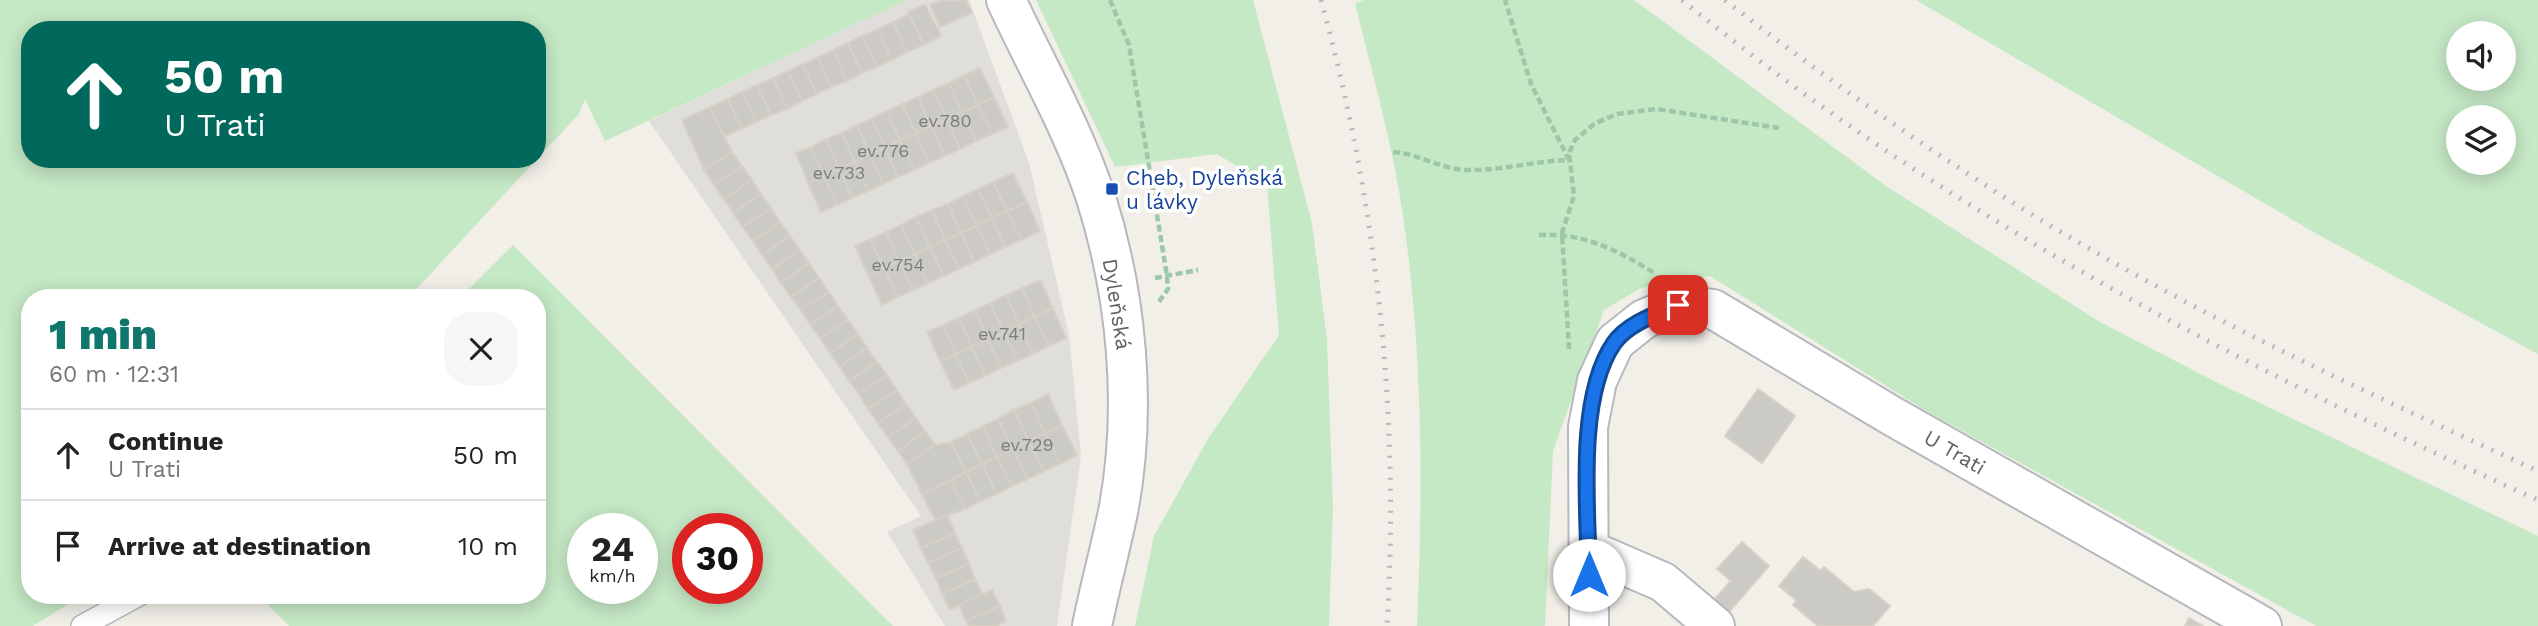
<!DOCTYPE html>
<meta charset="utf-8">
<style>
:root{--surface:#fff;--page:#f6f6f6;--text:#222;--muted:#767676;--line:#e0e0e0;--accent:#0f766e}
body{margin:0;font-family:"Work Sans",sans-serif;background:var(--page);color:var(--text);height:100vh;display:flex;flex-direction:column;font-size:26px;white-space:nowrap}
*{box-sizing:border-box;margin:0}
p{font-size:23px;color:var(--muted)}
.icon{flex:none;width:38px;height:38px;fill:none;stroke:currentColor;stroke-width:2;stroke-linecap:round;stroke-linejoin:round}
.map{position:relative;flex:1;overflow:hidden}
.sheet{position:absolute;left:21px;top:289px;width:525px;height:315px;display:flex;flex-direction:column;background:var(--surface);border-radius:28px;box-shadow:0 4px 18px #0003}
.sheet>*{flex:none}
.banner{position:absolute;left:21px;top:21px;width:525px;height:147px;border-radius:28px;box-shadow:0 4px 18px #0003;background:#00695c;color:#fff;overflow:hidden}
.buttons{position:absolute;left:2446px;top:21px;display:grid;gap:14px}
.buttons a{display:grid;place-items:center;width:70px;height:70px;border-radius:50%;background:var(--surface);box-shadow:0 4px 18px #0003;font-size:35px}
.speed{position:absolute;left:567px;top:513px;display:flex;gap:14px;font-size:35px;font-weight:700;text-align:center}
.speed>*{display:grid;place-content:center;width:91px;height:91px;border-radius:50%;background:var(--surface);box-shadow:0 4px 18px #0003;line-height:1}
.speed small{font-size:18px;font-weight:400}
.speed .limit{border:10px solid #d22;background:#fff;color:#111}
.pin{position:absolute;display:grid;place-items:center;width:60px;height:60px;color:#fff;margin:-30px;border-radius:14px;box-shadow:0 4px 10px #0006}
.me{position:absolute;width:77px;margin:-38px;rotate:0deg;stroke-linejoin:round;filter:drop-shadow(0 0 5px #0008)}
.turn{display:flex;align-items:center;gap:24px;height:147px;padding:0 28px;font-size:32px}
.turn .icon{width:91px;height:91px;stroke-width:2.5}
.turn b{display:block;font-size:49px;line-height:60px}
.round{display:grid;place-items:center;flex:none;width:74px;height:74px;border-radius:28px;background:var(--page)}
.overview{display:flex;align-items:center;justify-content:space-between;height:119px;padding:0 28px}
h1{font-size:42px;font-weight:800;line-height:52px;color:var(--accent)}
ul{padding:0;list-style:none}
li{display:flex;align-items:center;gap:21px;height:91px;padding:0 28px;border-top:2px solid var(--line)}
li div{flex:1}
li b{display:block;font-size:26px}
li em{font-style:normal}
.map>svg:first-child{display:block}
.industrial{fill:#e0deda}
.green{fill:#c5e8c5;fill-rule:evenodd}
.building{fill:#cccac5;stroke:#d6d1c6;stroke-width:2}
.lines{fill:none;stroke-linecap:round;stroke-linejoin:round}
.service-casing{stroke:#b5b8bc;stroke-width:24}
.minor-casing{stroke:#b5b8bc;stroke-width:42}
.path{stroke:#9cc7a9;stroke-width:4.5;stroke-dasharray:7 3.5;stroke-linecap:butt}
.service{stroke:#fff;stroke-width:21}
.minor{stroke:#fff;stroke-width:38}
.rail{stroke:#b6b7b8;stroke-width:5;stroke-dasharray:2 9;stroke-linecap:butt}
.route-casing{stroke:#114b97;stroke-width:18}
.route{stroke:#1a73e8;stroke-width:12}
.transit-dot{fill:#1a4fb4;stroke:#fff;stroke-width:2.5}
.labels{text-anchor:middle;dominant-baseline:central;stroke-width:7;stroke-linejoin:round;paint-order:stroke}
.number-label{font-size:18px;fill:#7a7d7f}
.transit-label{font-size:21px;fill:#164399;stroke:#fff;text-anchor:start}
.street-label{font-size:21px;fill:#5f6368;stroke:#fff}
</style>
<div class="map">
<svg width="2538" height="626" viewBox="0 0 2538 626">
<rect width="100%" height="100%" fill="#f1efe8"/>
<path class="industrial" d="M907 0H969L1029 163 1069 335 1081 455 1057 626H945L887 532 921 516 649 121Z"/>
<path class="green" d="M0 0H907L605 141 585 99 579 114 537 159V30H30V159H537L409 297 30 298V595H83L33 626H0Z
M1036 0H1253L1312 223 1327 340 1333 507 1329 626H1135L1154 536 1208 439 1279 335 1267 185 1217 154 1115 167Z
M1364 0H1634L1886 186 2100 322 2218 383 2538 536V626H2316L1928 412 1710 276 1641 288 1604 310 1553 451 1545 626H1417C1423 489 1423 352 1403 216 1393 145 1372 73 1355 3Z
M1916 0H2538V354L2317 234ZM2504 33V79H2459V33ZM2504 117V163H2459V117Z
M513 245 893 626H289L258 595H537V298L461 297ZM642 528V588H583V528ZM747 528V588H688V528Z"/>
<path class="building" d="M942 0H966L972 13 940 27 930 5Z
M925 4 941 36 924 45 908 12Z
M909 14 924 45 907 52 893 22Z
M893 22 907 52 892 60 878 29Z
M878 29 892 60 877 67 862 36Z
M862 36 877 67 862 73 848 43Z
M848 43 862 73 847 81 833 50Z
M833 50 847 81 831 87 818 57Z
M818 57 831 87 817 94 803 64Z
M803 64 817 94 802 101 788 71Z
M980 68 994 97 978 105 964 75Z
M788 71 802 101 787 109 773 78Z
M964 75 978 105 962 112 949 83Z
M773 78 787 109 771 115 757 85Z
M949 83 962 112 947 119 933 90Z
M757 85 771 115 756 122 742 92Z
M933 90 947 119 931 126 918 97Z
M742 92 756 122 741 129 728 99Z
M918 97 931 126 916 133 902 104Z
M994 97 1008 127 992 134 978 105Z
M728 99 741 129 724 137 710 107Z
M902 104 916 133 900 140 887 111Z
M978 105 992 134 976 141 962 112Z
M710 107 732 152 704 170 682 120Z
M887 111 900 140 885 148 872 118Z
M962 112 976 141 960 149 947 119Z
M872 118 885 148 870 154 857 125Z
M947 119 960 149 945 156 931 126Z
M857 125 870 154 855 162 842 133Z
M931 126 945 156 929 163 916 133Z
M842 133 855 162 839 169 826 139Z
M916 133 929 163 914 170 900 140Z
M826 139 839 169 824 176 811 147Z
M900 140 914 170 898 177 885 148Z
M811 147 824 176 808 183 796 153Z
M885 148 898 177 883 184 870 154Z
M732 152 742 166 714 185 704 170Z
M870 154 883 184 868 191 855 162Z
M855 162 868 191 852 198 839 169Z
M742 166 752 180 724 199 714 185Z
M839 169 852 198 837 205 824 176Z
M1013 173 1027 202 1007 211 993 182Z
M824 176 837 205 821 212 808 183Z
M752 180 761 194 733 213 724 199Z
M993 182 1007 211 992 218 978 189Z
M978 189 992 218 977 226 963 196Z
M761 194 771 208 743 227 733 213Z
M963 196 977 226 961 233 948 204Z
M1027 202 1040 231 1021 240 1007 211Z
M948 204 961 233 945 240 932 210Z
M771 208 780 222 753 241 743 227Z
M932 210 945 240 930 247 916 217Z
M1007 211 1021 240 1005 247 992 218Z
M916 217 930 247 915 254 901 225Z
M992 218 1005 247 990 254 977 226Z
M780 222 790 236 762 255 753 241Z
M901 225 915 254 899 261 886 232Z
M977 226 990 254 974 262 961 233Z
M886 232 899 261 884 268 870 239Z
M961 233 974 262 959 269 945 240Z
M790 236 800 250 772 269 762 255Z
M870 239 884 268 868 275 855 246Z
M945 240 959 269 944 276 930 247Z
M930 247 944 276 928 283 915 254Z
M800 250 809 263 781 283 772 269Z
M915 254 928 283 913 290 899 261Z
M899 261 913 290 897 297 884 268Z
M809 263 819 278 791 297 781 283Z
M884 268 897 297 882 305 868 275Z
M819 278 829 292 801 310 791 297Z
M1040 280 1053 308 1035 317 1022 288Z
M1022 288 1035 317 1019 324 1006 295Z
M829 292 838 306 810 324 801 310Z
M1006 295 1019 324 1004 332 990 303Z
M990 303 1004 332 988 340 975 310Z
M838 306 848 320 820 338 810 324Z
M1053 308 1066 338 1049 346 1035 317Z
M975 310 988 340 972 347 959 318Z
M1035 317 1049 346 1033 354 1019 324Z
M959 318 972 347 956 354 943 325Z
M848 320 858 334 830 353 820 338Z
M1019 324 1033 354 1017 361 1004 332Z
M943 325 956 354 940 361 927 332Z
M1004 332 1017 361 1001 368 988 340Z
M858 334 867 348 840 367 830 353Z
M988 340 1001 368 985 376 972 347Z
M972 347 985 376 969 383 956 354Z
M867 348 877 362 849 381 840 367Z
M956 354 969 383 954 390 940 361Z
M877 362 887 375 859 394 849 381Z
M887 375 897 390 868 409 859 394Z
M1758 389 1795 416 1762 463 1725 436Z
M897 390 906 404 878 423 868 409Z
M1048 394 1062 425 1045 433 1031 403Z
M1031 403 1045 433 1029 441 1014 410Z
M906 404 916 418 888 437 878 423Z
M1014 410 1029 441 1013 449 998 419Z
M916 418 925 431 898 451 888 437Z
M998 419 1013 449 997 457 983 426Z
M1062 425 1077 455 1060 464 1045 433Z
M983 426 997 457 982 464 967 434Z
M925 431 935 445 907 464 898 451Z
M1045 433 1060 464 1044 471 1029 441Z
M967 434 982 464 966 472 951 442Z
M1029 441 1044 471 1028 479 1013 449Z
M951 442 966 472 922 494 907 464 935 445Z
M1013 449 1028 479 1012 486 997 457Z
M997 457 1012 486 997 494 982 464Z
M982 464 997 494 980 501 966 472Z
M966 472 980 501 965 509 951 480Z
M951 480 965 509 935 520 922 494Z
M947 515 955 533 921 548 913 530Z
M955 533 962 548 928 563 921 548Z
M1742 542 1769 566 1727 614 1713 601 1731 581 1717 569Z
M962 548 969 564 936 578 928 563Z
M1803 557 1821 571 1824 567 1854 592 1869 589 1890 606 1873 626H1818L1793 605 1796 600 1779 586Z
M969 564 975 579 942 594 936 578Z
M975 579 982 594 950 610 942 594Z
M992 590 1000 606 966 621 959 605Z
M1000 606 1006 621 996 626H969L966 621Z
M2189 618 2203 626H2185Z"/>
<g class="lines">
<g class="service-casing">
<path id="service" d="M82 626 139 595"/>
</g>
<g class="minor-casing">
<path id="minor" d="M1006 0C1036 65 1074 130 1096 198 1127 296 1137 406 1119 507 1111 547 1100 586 1092 626
M1589 550 1663 582 1715 626
M1589 626 1588 427 1597 381 1615 342 1644 319 1678 305 1713 309 1892 416 2262 626"/>
</g>
<path class="path" d="M1110 0 1129 45 1167 276 1168 289 1158 303
M1393 152C1417 153 1440 169 1466 170 1500 171 1534 161 1569 160L1531 84 1505 0
M1539 235C1583 232 1619 251 1656 274
M1155 278 1198 270
M1569 349 1562 233 1574 196 1569 153 1575 140 1594 124 1617 114 1656 109 1779 128"/>
<use href="#service" class="service"/>
<use href="#minor" class="minor"/>
<path class="rail" d="M1321 0C1377 204 1400 414 1387 626
M1682 0C1939 210 2236 365 2538 500
M1725 0C1818 73 1915 141 2015 204 2181 308 2361 390 2538 471"/>
</g>
<g class="lines">
<g class="route-casing">
<path id="route" d="M1589 575C1588 510 1576 398 1614 343 1628 323 1657 314 1678 305"/>
</g>
<use href="#route" class="route"/>
</g>
<rect class="transit-dot" x="1105" y="182" width="14" height="14" rx="3.5"/>
<g class="labels">
<g class="number-label">
<text x="945" y="120">ev.780</text>
<text x="883" y="150">ev.776</text>
<text x="839" y="172">ev.733</text>
<text x="898" y="264">ev.754</text>
<text x="1002" y="333">ev.741</text>
<text x="1027" y="444">ev.729</text>
</g>
<g class="transit-label">
<text x="1126" y="177">Cheb, Dyleňská<tspan x="1126" dy="24">u lávky</tspan></text>
</g>
<g class="street-label">
<text transform="translate(1117 304) rotate(81)">Dyleňská</text>
<text transform="translate(1955 452) rotate(30)">U Trati</text>
</g>
</g>
</svg>
<div class="buttons">
<a><svg class="icon" aria-label="sound" viewBox="0 0 24 24"><path d="M4 9h4l5-4v14l-5-4H4zM17 9q2 3 0 6"/></svg></a>
<a><svg class="icon" aria-label="layers" viewBox="0 0 24 24"><path d="M12 4l9 5-9 5-9-5zM3 14l9 5 9-5"/></svg></a>
</div>
<div class="speed"><div>24<small>km/h</small></div><div class="limit">30</div></div>
<div class="pin" style="left:1678px;top:305px;background:#d93025"><svg class="icon" aria-label="arrive" viewBox="0 0 24 24"><path d="M6 21V4h12l-3 4 3 4H6"/></svg></div>
<svg class="me" style="left:1589px;top:575px" viewBox="-20 -20 40 40"><circle r="19" fill="#fff"/><path d="M0-13L10 11 0 6-10 11z" fill="#1a73e8"/></svg>
<div class="banner">
<div class="turn"><svg class="icon" aria-label="ahead" viewBox="0 0 24 24"><path d="M12 20V5M6 11l6-6 6 6"/></svg><div><b>50 m</b>U Trati</div></div>
</div>
<section class="sheet">
<div class="overview"><div><h1>1 min</h1><p>60 m · 12:31</p></div><a class="round"><svg class="icon" aria-label="close" viewBox="0 0 24 24"><path d="M6 6l12 12M18 6L6 18"/></svg></a></div>
<ul>
<li><svg class="icon" aria-label="ahead" viewBox="0 0 24 24"><path d="M12 20V5M6 11l6-6 6 6"/></svg><div><b>Continue</b><p>U Trati</p></div><em>50 m</em></li>
<li><svg class="icon" aria-label="arrive" viewBox="0 0 24 24"><path d="M6 21V4h12l-3 4 3 4H6"/></svg><div><b>Arrive at destination</b></div><em>10 m</em></li>
</ul>
</section>
</div>
